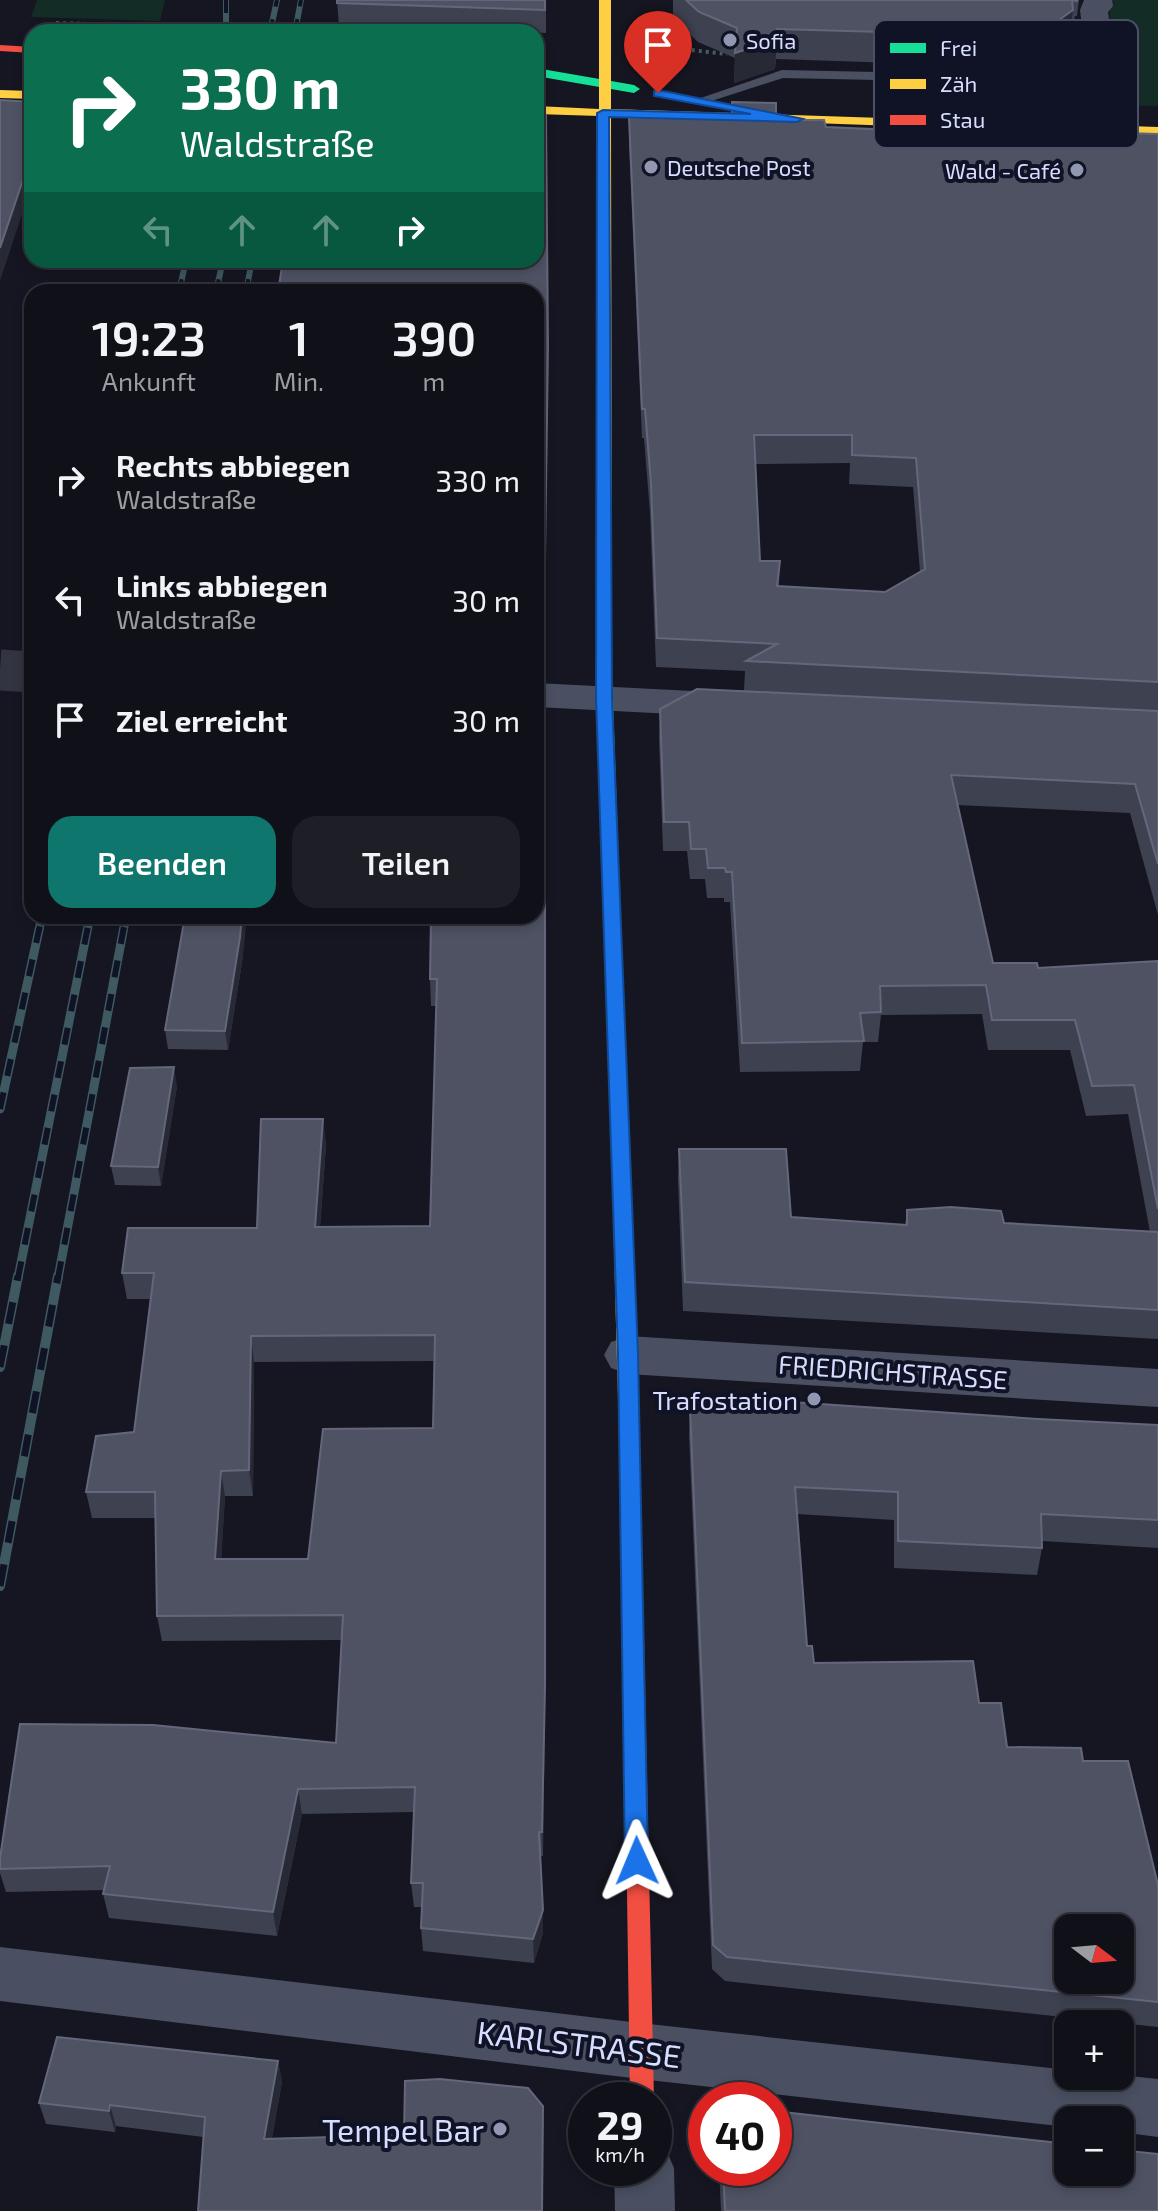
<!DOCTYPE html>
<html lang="de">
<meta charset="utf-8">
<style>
:root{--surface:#101019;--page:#1e1e26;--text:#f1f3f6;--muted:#9c9da2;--line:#303038;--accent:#0f766e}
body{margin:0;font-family:"Exo 2",sans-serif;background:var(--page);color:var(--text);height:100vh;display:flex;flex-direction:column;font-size:30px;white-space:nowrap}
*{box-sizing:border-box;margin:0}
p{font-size:26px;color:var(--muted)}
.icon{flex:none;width:44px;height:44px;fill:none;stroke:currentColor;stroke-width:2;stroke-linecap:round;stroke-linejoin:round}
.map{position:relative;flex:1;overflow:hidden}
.details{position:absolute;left:24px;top:284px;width:520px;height:640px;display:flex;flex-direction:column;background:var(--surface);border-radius:24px;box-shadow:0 4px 12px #0003,0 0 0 2px var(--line)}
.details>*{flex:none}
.top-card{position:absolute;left:24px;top:24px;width:520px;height:244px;border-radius:24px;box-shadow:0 4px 12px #0003,0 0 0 2px var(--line);background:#0b6e4f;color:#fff;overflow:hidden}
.needle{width:52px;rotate:106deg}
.tools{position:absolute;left:1054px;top:1914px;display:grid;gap:16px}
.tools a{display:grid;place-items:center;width:80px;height:80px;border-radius:16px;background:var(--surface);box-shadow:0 4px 12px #0003,0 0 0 2px var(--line);font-size:40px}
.speed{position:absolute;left:568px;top:2082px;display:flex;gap:16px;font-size:40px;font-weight:700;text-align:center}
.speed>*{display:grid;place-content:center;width:104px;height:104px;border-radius:50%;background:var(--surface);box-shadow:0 4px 12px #0003,0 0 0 2px var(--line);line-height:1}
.speed small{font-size:20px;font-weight:400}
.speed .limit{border:12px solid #d22;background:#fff;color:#111}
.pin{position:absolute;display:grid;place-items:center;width:68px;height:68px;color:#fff;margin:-82px -34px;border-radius:50% 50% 50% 0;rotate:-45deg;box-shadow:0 0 8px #0007}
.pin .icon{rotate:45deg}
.me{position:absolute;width:88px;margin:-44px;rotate:359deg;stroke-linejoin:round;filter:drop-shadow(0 0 6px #0008)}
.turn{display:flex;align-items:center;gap:28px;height:168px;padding:0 24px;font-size:36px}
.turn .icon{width:104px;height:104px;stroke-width:2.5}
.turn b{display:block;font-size:56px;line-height:68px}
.lanes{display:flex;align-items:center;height:76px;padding:0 24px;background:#0003;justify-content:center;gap:40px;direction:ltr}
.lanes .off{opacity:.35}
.eta{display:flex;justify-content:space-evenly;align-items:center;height:136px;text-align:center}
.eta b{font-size:48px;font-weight:600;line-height:56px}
.cta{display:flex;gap:16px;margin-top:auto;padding:16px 24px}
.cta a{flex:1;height:92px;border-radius:24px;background:var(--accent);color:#fff;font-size:32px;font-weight:600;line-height:92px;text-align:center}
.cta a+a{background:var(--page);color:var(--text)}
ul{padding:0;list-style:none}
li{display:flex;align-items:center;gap:24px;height:120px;padding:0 24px}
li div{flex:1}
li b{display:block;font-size:30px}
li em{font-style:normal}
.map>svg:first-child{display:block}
.green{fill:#132c25}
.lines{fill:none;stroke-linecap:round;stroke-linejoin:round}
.street-tunnel{stroke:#323442;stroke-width:41;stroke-dasharray:41 20;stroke-linecap:butt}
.path{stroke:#485b60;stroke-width:4;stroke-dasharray:3 4;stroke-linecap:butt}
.lane{fill:#4a5061;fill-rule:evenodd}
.street{fill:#4a5061;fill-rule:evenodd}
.fast{fill:#16e098;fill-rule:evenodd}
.slow{fill:#ffcf43;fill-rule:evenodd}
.jam{fill:#f24e42;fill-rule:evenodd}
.rail-far2-casing{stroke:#3e5960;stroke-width:6}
.rail-far1-casing{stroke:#3e5960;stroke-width:9}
.rail-casing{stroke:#3e5960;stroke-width:10}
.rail-far2{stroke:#101326;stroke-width:4;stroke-dasharray:13;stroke-linecap:butt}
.rail-far1{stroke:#101326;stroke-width:6;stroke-dasharray:17;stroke-linecap:butt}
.rail{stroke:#101326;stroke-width:7;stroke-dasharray:22;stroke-linecap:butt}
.wall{fill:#3e4150;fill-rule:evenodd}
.shaded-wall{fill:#272935}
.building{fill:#4f5263;stroke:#64677b;stroke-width:2;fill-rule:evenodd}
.route{fill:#1a73e8;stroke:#114b97;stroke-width:2}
.poi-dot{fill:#9297b1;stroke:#101326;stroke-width:3}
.labels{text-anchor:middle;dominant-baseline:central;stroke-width:8;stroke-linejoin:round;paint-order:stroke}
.far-poi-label{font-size:22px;fill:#d6ddfe;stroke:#101326;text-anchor:start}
.street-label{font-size:26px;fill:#d6ddfe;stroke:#101326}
.poi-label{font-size:26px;fill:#d6ddfe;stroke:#101326;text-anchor:end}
.near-street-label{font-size:32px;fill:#d6ddfe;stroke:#101326}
.near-poi-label{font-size:32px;fill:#d6ddfe;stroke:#101326;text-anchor:end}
.key{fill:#101326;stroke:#4b5067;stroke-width:2}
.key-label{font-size:22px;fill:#d6ddfe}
</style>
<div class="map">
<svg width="1158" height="2211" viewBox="0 0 1158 2211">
<rect width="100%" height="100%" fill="#151621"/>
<path class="green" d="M37 0H165L160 21 31 17Z
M1109 0H1158V106L1114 105Z"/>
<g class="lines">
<path class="street-tunnel" d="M0 670 32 672"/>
<path class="path" d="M56 23 159 26
M308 31 328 32
M63 32 66 23
M647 45 664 47 663 63
M664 47 727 54"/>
<path class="lane" d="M782 70 1021 75 1108 129 1106 132H1096L1018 83 783 78 699 105 692 101Z"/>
<path class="street" d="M1084 0H1112L1113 6 1108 12 1118 82 1114 88 1104 91 1011 85 1007 79 1011 73 1021 70 1088 73 1080 10Z
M536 683 732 693 745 696 751 705 745 714 732 717 536 707Z
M628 1336 1158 1369V1407L628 1374 611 1368 604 1355 611 1342Z
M0 1947 640 2023 1068 2070V2076L1120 2075 1158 2079V2137L1120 2132V2120H1068V2127L640 2079 0 2001Z
M654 2143 665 2147 674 2168 675 2211H615L614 2168H654Z"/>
<path class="fast" d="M536 68 634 85 640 89 634 93 536 76Z
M604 668 612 673 630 1175 628 1180H614L612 1175 596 673Z"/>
<path class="slow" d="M599 0H611V109L1158 127V135L611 116 612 673 604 678 596 673 599 116 536 114V106L599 109Z
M0 90 32 91V99L0 98Z
M621 1168 628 1170 630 1175 642 1547 639 1553 632 1556 625 1553 622 1547 612 1175 614 1170Z"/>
<path class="jam" d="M0 45 32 47V53L0 51Z
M632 1538 639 1541 642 1547 654 2100H630L622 1547 625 1541Z"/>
<g class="rail-far2-casing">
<path id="rail-far2" d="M226 0V32
M270 32 277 0
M295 32 301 0
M179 292 186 260
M216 292 223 260
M246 292 252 260"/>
</g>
<g class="rail-far1-casing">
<path id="rail-far1" d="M0 1109 42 916
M18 1278 90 916
M58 1278 126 916"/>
</g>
<g class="rail-casing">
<path id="rail" d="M0 1367 18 1276
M0 1586 58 1276"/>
</g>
<use href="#rail-far2" class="rail-far2"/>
<use href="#rail-far1" class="rail-far1"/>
<use href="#rail" class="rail"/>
</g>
<path class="wall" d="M337 0H546V33L339 26Z
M673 0H1079L1077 16H1075L1073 30H1070L1069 40 1055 50 1008 72 985 71V66L776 59 775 69 734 83 735 58 698 42 673 19Z
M629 118 776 120 826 127 1013 135H1036V130L1158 134V915L1130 813 957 805 993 963 1038 968 1158 961V1339L683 1311 678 1179 679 1149 791 1217 905 1225 907 1210 1004 1223 1150 1232 1128 1114 1086 1116 1070 1050H988L982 1014 881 1015 878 1042H863L860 1071 740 1072 730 902H724V898H707L705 879H690L687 851H663L659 739 660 709 744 690 745 671 656 667 650 513 644 438H642L629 145ZM850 463 849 484 913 487 920 572 885 592 779 586 780 561H760L755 464Z
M431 916 545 1710 543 1856H540L543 1933 534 1963 423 1951 421 1928 422 1907H414L411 1883 414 1812 302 1814 277 1936 109 1918 103 1894 104 1890 6 1892 0 1873V1858L336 1743 342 1640 162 1641 157 1616 155 1518H92L86 1492 134 1432 150 1299H127L122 1273 257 1228 323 1119 326 1146 320 1227 430 1226 436 1006H431L430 979ZM435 1361 433 1428 308 1559H221L225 1496H253L254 1362Z
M243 956 228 1050 168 1049 165 1030Z
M177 1086 161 1186 115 1185 111 1166Z
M690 1409 1038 1419 1158 1425V1548L1042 1541V1548L1037 1575 894 1568V1520L797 1514 807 1646 814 1663 979 1703 1007 1747 1083 1761 1158 1885V2027L725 1981 712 1969 689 1436Z
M278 2061 282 2082 272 2138 404 2135 543 2106 542 2211 203 2137 116 2126 115 2132 46 2124 39 2103Z
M719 2168H774L1158 2211H721Z"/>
<path class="shaded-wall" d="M1073 10 1069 40 1055 50 1008 72 1012 42Z
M777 39 775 69 734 83 735 53Z
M546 115 548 372 544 656 536 661Z
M32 153V184L0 281V248Z
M545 700V1710L543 1856 542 1832Z
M242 916H247L243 956 228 1050 225 1031Z
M174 1067 177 1086 161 1186 158 1167Z
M323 1119 326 1146 318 1254 315 1227Z
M251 1336 254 1362 253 1496 249 1470Z
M221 1471 225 1496 220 1585 215 1559Z
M298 1789 302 1814 277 1936 273 1912Z
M543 1910V1933L534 1963 533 1939Z
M278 2061 282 2082 268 2159 264 2139Z
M110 2105 116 2126 115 2132 109 2111Z"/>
<path class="building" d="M337 0H545V10L337 3Z
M686 0H1077V1L1072 0 1073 10 1059 20 1012 42 988 41V35L777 29V39L735 53 737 28 699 12Z
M0 100 32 102V153L0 248Z
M732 102 776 103V120H824L826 127 1013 135H1037L1036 130 1158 134V682L746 661 777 644 657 638 651 484 645 409H642L629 118 732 117ZM754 435H852V455L916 458 925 569 885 592 777 586 780 561H760Z
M536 115H546L548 346 544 629 536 634V292H278L283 260H536Z
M697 689 1158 711V864L1135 784 951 775 993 963H1037L1038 968 1158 961V1209L1134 1085 1092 1086 1075 1020H992L986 985 880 986 881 1012 860 1013 864 1041 742 1043 732 872H726L725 868H708L706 849H691L689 822H664L660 709Z
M536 699 545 700V1685L542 1832H539L543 1910 533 1939 421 1928 423 1883H411L415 1787 298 1789 273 1912 103 1894 110 1866 0 1869V1858L20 1724 153 1725 336 1743 343 1615 157 1616 155 1492H86L96 1436 134 1432 154 1273H122L128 1228H257L261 1119H323L315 1227 430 1226 437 979H430L431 916H536ZM435 1335 433 1428 323 1429 308 1559H215L221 1471 249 1470 251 1336Z
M185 916H242L240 937 225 1031 165 1030Z
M174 1067 158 1167 111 1166 130 1068Z
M679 1149H786L791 1217 907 1225V1210L951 1207 1001 1211 1004 1223 1158 1232V1310L685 1282Z
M705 1396 1038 1419 1158 1425V1520L1041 1514 1042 1548 898 1541V1492L795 1487 807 1646H812L814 1663 973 1661 979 1703H1001L1007 1747 1081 1748 1083 1761H1128L1158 1885V2002L727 1957 713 1945 690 1409ZM1068 1928H1120V1980H1068Z
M57 2037 278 2061 264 2139 404 2135 405 2081 440 2079 528 2088 543 2106 542 2211H198L205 2117 110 2105 109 2111 39 2103Z
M774 2111 1068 2144V2172H1120V2150L1158 2154V2211H725L723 2168H774Z"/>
<path class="route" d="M658 90 803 119 797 122 609 117 612 698 638 1355 648 1861 645 1869 637 1872 629 1869 625 1861 618 1355 596 698 597 113 603 110 751 114 654 96V91Z"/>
<g class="poi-dot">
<circle cx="730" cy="40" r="8"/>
<circle cx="651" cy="167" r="8"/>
<circle cx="1077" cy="170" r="8"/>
<circle cx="814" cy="1399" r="8"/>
<circle cx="500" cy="2129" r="8"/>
</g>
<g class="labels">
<g class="far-poi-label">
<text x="746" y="40">Sofia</text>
<text x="667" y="167">Deutsche Post</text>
<text x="1061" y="170" text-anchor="end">Wald - Café</text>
</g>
<g class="street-label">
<text transform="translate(893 1371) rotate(4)">FRIEDRICHSTRASSE</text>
</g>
<g class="poi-label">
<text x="798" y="1399">Trafostation</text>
</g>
<g class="near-street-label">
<text transform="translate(579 2043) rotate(7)">KARLSTRASSE</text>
</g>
<g class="near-poi-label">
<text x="484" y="2129">Tempel Bar</text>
</g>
</g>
<rect x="874" y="20" width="264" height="128" rx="12" class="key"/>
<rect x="890" y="43" width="36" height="10" fill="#16e098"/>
<rect x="890" y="79" width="36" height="10" fill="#ffcf43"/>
<rect x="890" y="115" width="36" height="10" fill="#f24e42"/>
<g class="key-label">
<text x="940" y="56">Frei</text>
<text x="940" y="92">Zäh</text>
<text x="940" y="128">Stau</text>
</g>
</svg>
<div class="tools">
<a><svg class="needle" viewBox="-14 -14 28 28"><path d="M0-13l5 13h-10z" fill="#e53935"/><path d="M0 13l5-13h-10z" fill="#9c9da2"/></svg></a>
<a>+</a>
<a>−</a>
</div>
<div class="speed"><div>29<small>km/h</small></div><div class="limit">40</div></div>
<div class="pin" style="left:658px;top:93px;background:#d93025"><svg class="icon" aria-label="arrive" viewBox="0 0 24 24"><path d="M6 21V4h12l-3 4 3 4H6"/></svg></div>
<svg class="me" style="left:637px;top:1861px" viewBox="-20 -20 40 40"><path d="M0-17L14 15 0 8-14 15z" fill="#1a73e8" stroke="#fff" stroke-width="4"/></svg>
<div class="top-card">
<div class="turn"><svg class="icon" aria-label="right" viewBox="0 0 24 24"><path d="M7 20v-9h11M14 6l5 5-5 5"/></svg><div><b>330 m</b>Waldstraße</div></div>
<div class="lanes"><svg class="icon off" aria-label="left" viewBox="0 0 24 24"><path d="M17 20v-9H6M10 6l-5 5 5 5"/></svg><svg class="icon off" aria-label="ahead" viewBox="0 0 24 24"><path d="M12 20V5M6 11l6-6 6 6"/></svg><svg class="icon off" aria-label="ahead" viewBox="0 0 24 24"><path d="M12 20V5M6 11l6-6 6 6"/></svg><svg class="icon" aria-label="right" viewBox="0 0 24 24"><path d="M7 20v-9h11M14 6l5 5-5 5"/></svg></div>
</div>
<section class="details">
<div class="eta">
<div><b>19:23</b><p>Ankunft</p></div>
<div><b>1</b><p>Min.</p></div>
<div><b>390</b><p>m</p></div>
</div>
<ul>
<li><svg class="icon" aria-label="right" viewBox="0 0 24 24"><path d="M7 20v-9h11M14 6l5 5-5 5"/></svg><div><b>Rechts abbiegen</b><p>Waldstraße</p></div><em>330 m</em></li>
<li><svg class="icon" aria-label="left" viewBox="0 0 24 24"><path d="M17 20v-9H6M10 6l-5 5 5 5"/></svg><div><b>Links abbiegen</b><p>Waldstraße</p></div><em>30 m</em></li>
<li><svg class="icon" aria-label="arrive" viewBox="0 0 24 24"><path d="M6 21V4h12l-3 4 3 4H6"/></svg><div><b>Ziel erreicht</b></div><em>30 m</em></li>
</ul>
<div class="cta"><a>Beenden</a><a>Teilen</a></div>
</section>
</div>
